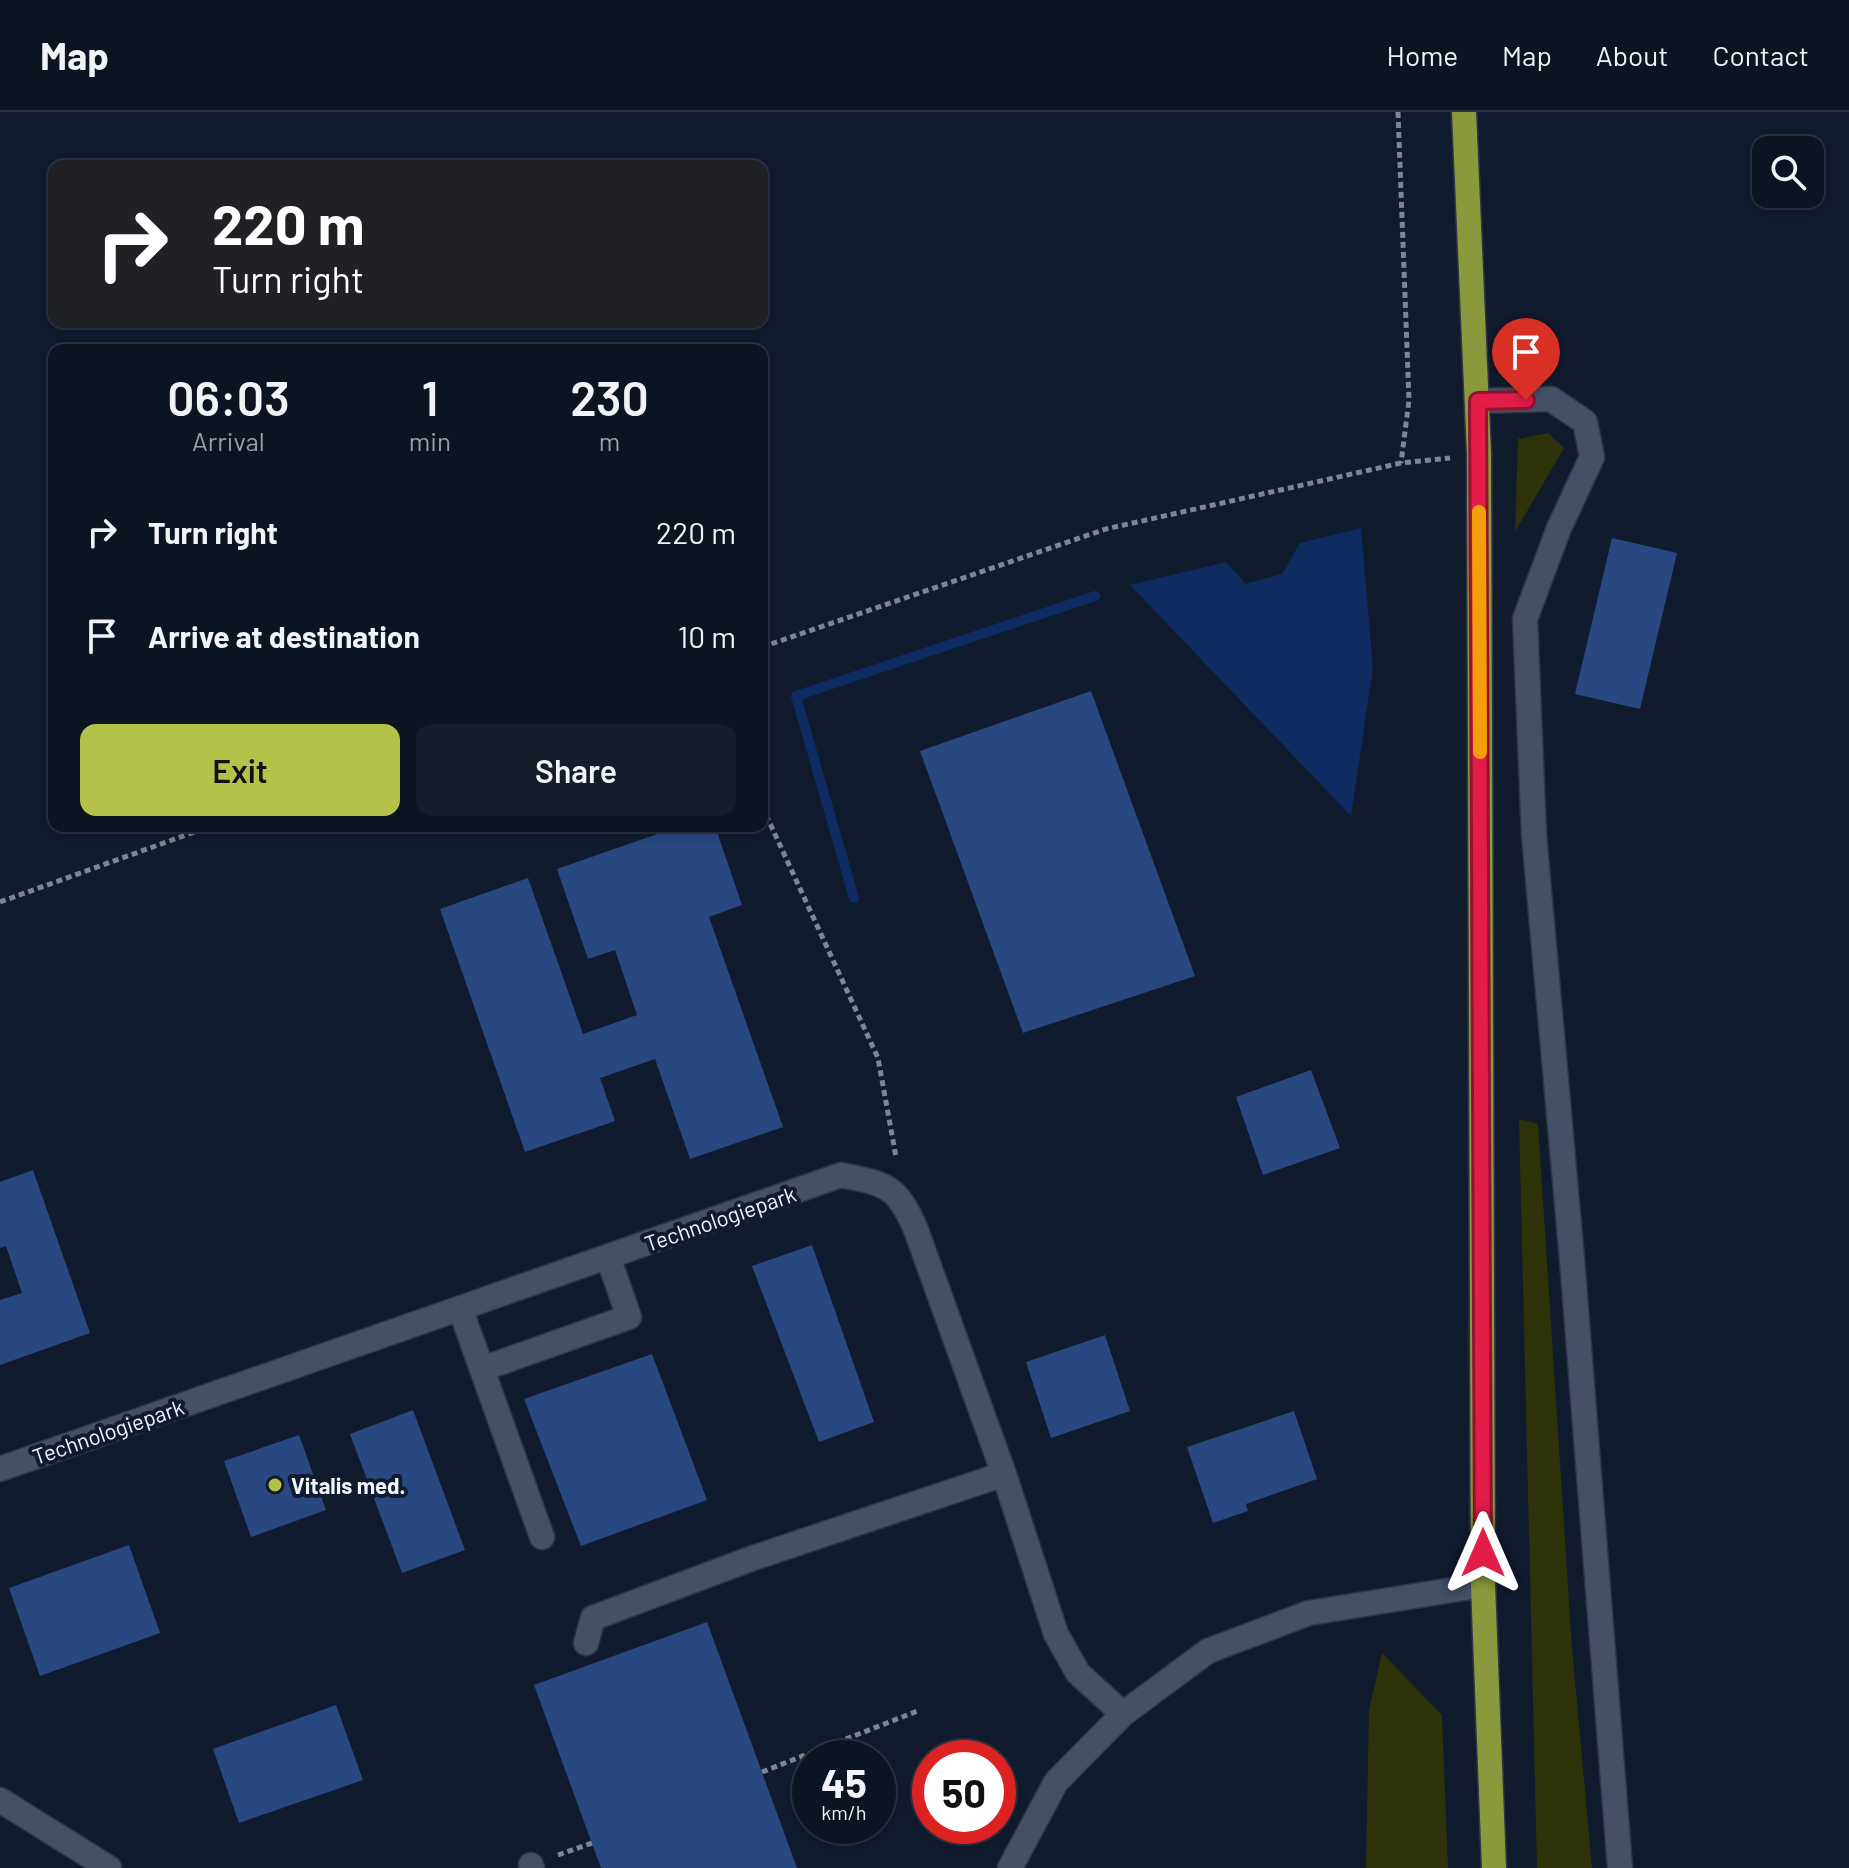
<!DOCTYPE html>
<style>
:root{--surface:#0c1422;--page:#151d2a;--text:#f1f3f6;--muted:#9a9ea5;--line:#2c3340;--accent:#b4c24a}
body{margin:0;font-family:Barlow,sans-serif;background:var(--page);color:var(--text);height:100vh;display:flex;flex-direction:column;font-size:30px;white-space:nowrap}
*{box-sizing:border-box;margin:0}
p{font-size:26px;color:var(--muted)}
.icon{flex:none;width:44px;height:44px;fill:none;stroke:currentColor;stroke-width:2;stroke-linecap:round;stroke-linejoin:round}
.map{position:relative;flex:1;overflow:hidden}
.drawer{position:absolute;left:48px;top:232px;width:720px;height:488px;display:flex;flex-direction:column;background:var(--surface);border-radius:16px;box-shadow:0 4px 12px #0003,0 0 0 2px var(--line)}
.drawer>*{flex:none}
.guide{position:absolute;left:48px;top:48px;width:720px;height:168px;border-radius:16px;box-shadow:0 4px 12px #0003,0 0 0 2px var(--line);background:#202124;color:#fff;overflow:hidden}
.controls{position:absolute;left:1752px;top:24px;display:grid;gap:16px}
.controls a{display:grid;place-items:center;width:72px;height:72px;border-radius:16px;background:var(--surface);box-shadow:0 4px 12px #0003,0 0 0 2px var(--line);font-size:40px}
.speed{position:absolute;left:792px;top:1628px;display:flex;gap:16px;font-size:40px;font-weight:700;text-align:center}
.speed>*{display:grid;place-content:center;width:104px;height:104px;border-radius:50%;background:var(--surface);box-shadow:0 4px 12px #0003,0 0 0 2px var(--line);line-height:1}
.speed small{font-size:20px;font-weight:400}
.speed .limit{border:12px solid #d22;background:#fff;color:#111}
.pin{position:absolute;display:grid;place-items:center;width:68px;height:68px;color:#fff;margin:-82px -34px;border-radius:50% 50% 50% 0;rotate:-45deg;box-shadow:0 0 8px #0007}
.pin .icon{rotate:45deg}
.me{position:absolute;width:88px;margin:-44px;rotate:0deg;stroke-linejoin:round;filter:drop-shadow(0 0 6px #0008)}
.turn{display:flex;align-items:center;gap:28px;height:168px;padding:0 32px;font-size:36px}
.turn .icon{width:104px;height:104px;stroke-width:2.5}
.turn b{display:block;font-size:56px;line-height:68px}
.eta{display:flex;justify-content:space-evenly;align-items:center;height:136px;text-align:center}
.eta b{font-size:48px;font-weight:600;line-height:56px}
.cta{display:flex;gap:16px;margin-top:auto;padding:16px 32px}
.cta a{flex:1;height:92px;border-radius:16px;background:var(--accent);color:#111;font-size:32px;font-weight:600;line-height:92px;text-align:center}
.cta a+a{background:var(--page);color:var(--text)}
ul{padding:0;list-style:none}
li{display:flex;align-items:center;gap:24px;height:104px;padding:0 32px}
li div{flex:1}
li b{display:block;font-size:30px}
li em{font-style:normal}
header{display:flex;align-items:center;gap:48px;box-sizing:border-box;height:112px;padding:0 40px;background:var(--surface);border-bottom:2px solid var(--line)}
header strong{font-size:38px}
nav{display:flex;gap:44px;margin-inline-start:auto;font-size:28px}
.map>svg:first-child{display:block}
.green{fill:#2d3209}
.water{fill:#0e2b62}
.lines{fill:none;stroke-linecap:round;stroke-linejoin:round}
.stream{stroke:#0e2b62;stroke-width:10}
.building{fill:#294882}
.minor-casing{stroke:#313544;stroke-width:27}
.major-casing{stroke:#313544;stroke-width:27}
.path{stroke:#7d8693;stroke-width:5;stroke-dasharray:6 4;stroke-linecap:butt}
.minor{stroke:#435066;stroke-width:24}
.major{stroke:#8a993b;stroke-width:24}
.route-casing{stroke:#92132f;stroke-width:20}
.route{stroke:#e11d48;stroke-width:14}
.slow{stroke:#f59e0b;stroke-width:14}
.poi-dot{fill:#b4c24a;stroke:#101b2e;stroke-width:3}
.labels{text-anchor:middle;dominant-baseline:central;stroke-width:8;stroke-linejoin:round;paint-order:stroke}
.street-label{font-size:22px;fill:#f0f5fd;stroke:#101b2e}
.poi-label{font-size:22px;font-weight:bold;fill:#f0f5fd;stroke:#101b2e;text-anchor:start}
</style>
<header>
<strong>Map</strong>
<nav><a>Home</a><a>Map</a><a>About</a><a>Contact</a></nav>
</header>
<div class="map">
<svg width="1849" height="1756" viewBox="0 0 1849 1756">
<rect width="100%" height="100%" fill="#101b2e"/>
<path class="green" d="M1548 321 1564 336 1515 420 1518 327Z
M1519 1007 1538 1012 1572 1536 1592 1756H1537Z
M1382 1541 1442 1603 1448 1756H1366L1369 1597Z"/>
<path class="water" d="M1361 416 1373 556 1351 704 1130 473 1226 450 1246 472 1282 462 1300 431Z"/>
<g class="lines">
<path class="stream" d="M854 786 796 584 1095 484"/>
</g>
<path class="building" d="M1612 426 1677 441 1640 597 1575 582Z
M1091 579 1195 864 1023 921 920 639Z
M680 714H715L742 793 709 805 783 1015 690 1047 655 947 600 966 615 1009 525 1040 440 797 528 766 583 922 637 903 615 838 588 847 557 757Z
M1311 958 1340 1036 1263 1063 1236 985Z
M33 1058 90 1221 0 1253V1188L22 1181 6 1134 0 1136V1070Z
M812 1133 874 1310 819 1330 752 1154Z
M1105 1223 1130 1299 1051 1326 1026 1250Z
M652 1242 707 1388 581 1434 524 1287Z
M413 1298 465 1438 402 1461 350 1322Z
M1294 1299 1317 1367 1246 1392 1248 1399 1213 1411 1187 1335Z
M299 1323 326 1398 251 1425 224 1349Z
M129 1433 160 1521 40 1564 9 1476Z
M707 1510 797 1756H601L534 1573Z
M336 1593 363 1668 239 1711 213 1637Z"/>
<g class="lines">
<g class="minor-casing">
<path id="minor" d="M1478 289 1551 287 1585 310 1592 345 1559 416 1525 507 1534 723 1572 1147 1620 1756
M460 1196 542 1425
M482 1257 629 1205 608 1145
M0 1357 841 1063C886 1072 897 1073 916 1118L1004 1362 1056 1522 1078 1561 1123 1602
M586 1531 593 1506 753 1446 1004 1362
M0 1688 109 1756
M531 1753 532 1756
M1010 1756 1056 1670 1123 1602 1208 1539 1309 1501 1483 1473"/>
</g>
<g class="major-casing">
<path id="major" d="M1464 0 1479 342 1483 1473 1494 1756"/>
</g>
<path class="path" d="M1398 0 1409 288 1401 351
M762 535 1106 417 1401 351 1450 346
M762 694 878 946 896 1045
M0 790 211 714
M762 1660 920 1598
M558 1743 592 1731"/>
<use href="#minor" class="minor"/>
<use href="#major" class="major"/>
</g>
<g class="lines">
<g class="route-casing">
<path id="route" d="M1483 1441 1478 289 1526 288"/>
</g>
<use href="#route" class="route"/>
<path class="slow" d="M1479 400 1480 640"/>
</g>
<circle class="poi-dot" cx="275" cy="1373" r="8"/>
<g class="labels">
<g class="street-label">
<text transform="translate(720 1106) rotate(-19)">Technologiepark</text>
<text transform="translate(108 1319) rotate(-19)">Technologiepark</text>
</g>
<g class="poi-label">
<text x="291" y="1373">Vitalis med.</text>
</g>
</g>
</svg>
<div class="controls">
<a><svg class="icon" aria-label="search" viewBox="0 0 24 24"><circle cx="10" cy="10" r="6"/><path d="M15 15l6 6"/></svg></a>
</div>
<div class="speed"><div>45<small>km/h</small></div><div class="limit">50</div></div>
<div class="pin" style="left:1526px;top:288px;background:#d93025"><svg class="icon" aria-label="arrive" viewBox="0 0 24 24"><path d="M6 21V4h12l-3 4 3 4H6"/></svg></div>
<svg class="me" style="left:1483px;top:1441px" viewBox="-20 -20 40 40"><path d="M0-17L14 15 0 8-14 15z" fill="#e11d48" stroke="#fff" stroke-width="4"/></svg>
<div class="guide">
<div class="turn"><svg class="icon" aria-label="right" viewBox="0 0 24 24"><path d="M7 20v-9h11M14 6l5 5-5 5"/></svg><div><b>220 m</b>Turn right</div></div>
</div>
<section class="drawer">
<div class="eta">
<div><b>06:03</b><p>Arrival</p></div>
<div><b>1</b><p>min</p></div>
<div><b>230</b><p>m</p></div>
</div>
<ul>
<li><svg class="icon" aria-label="right" viewBox="0 0 24 24"><path d="M7 20v-9h11M14 6l5 5-5 5"/></svg><div><b>Turn right</b></div><em>220 m</em></li>
<li><svg class="icon" aria-label="arrive" viewBox="0 0 24 24"><path d="M6 21V4h12l-3 4 3 4H6"/></svg><div><b>Arrive at destination</b></div><em>10 m</em></li>
</ul>
<div class="cta"><a>Exit</a><a>Share</a></div>
</section>
</div>
